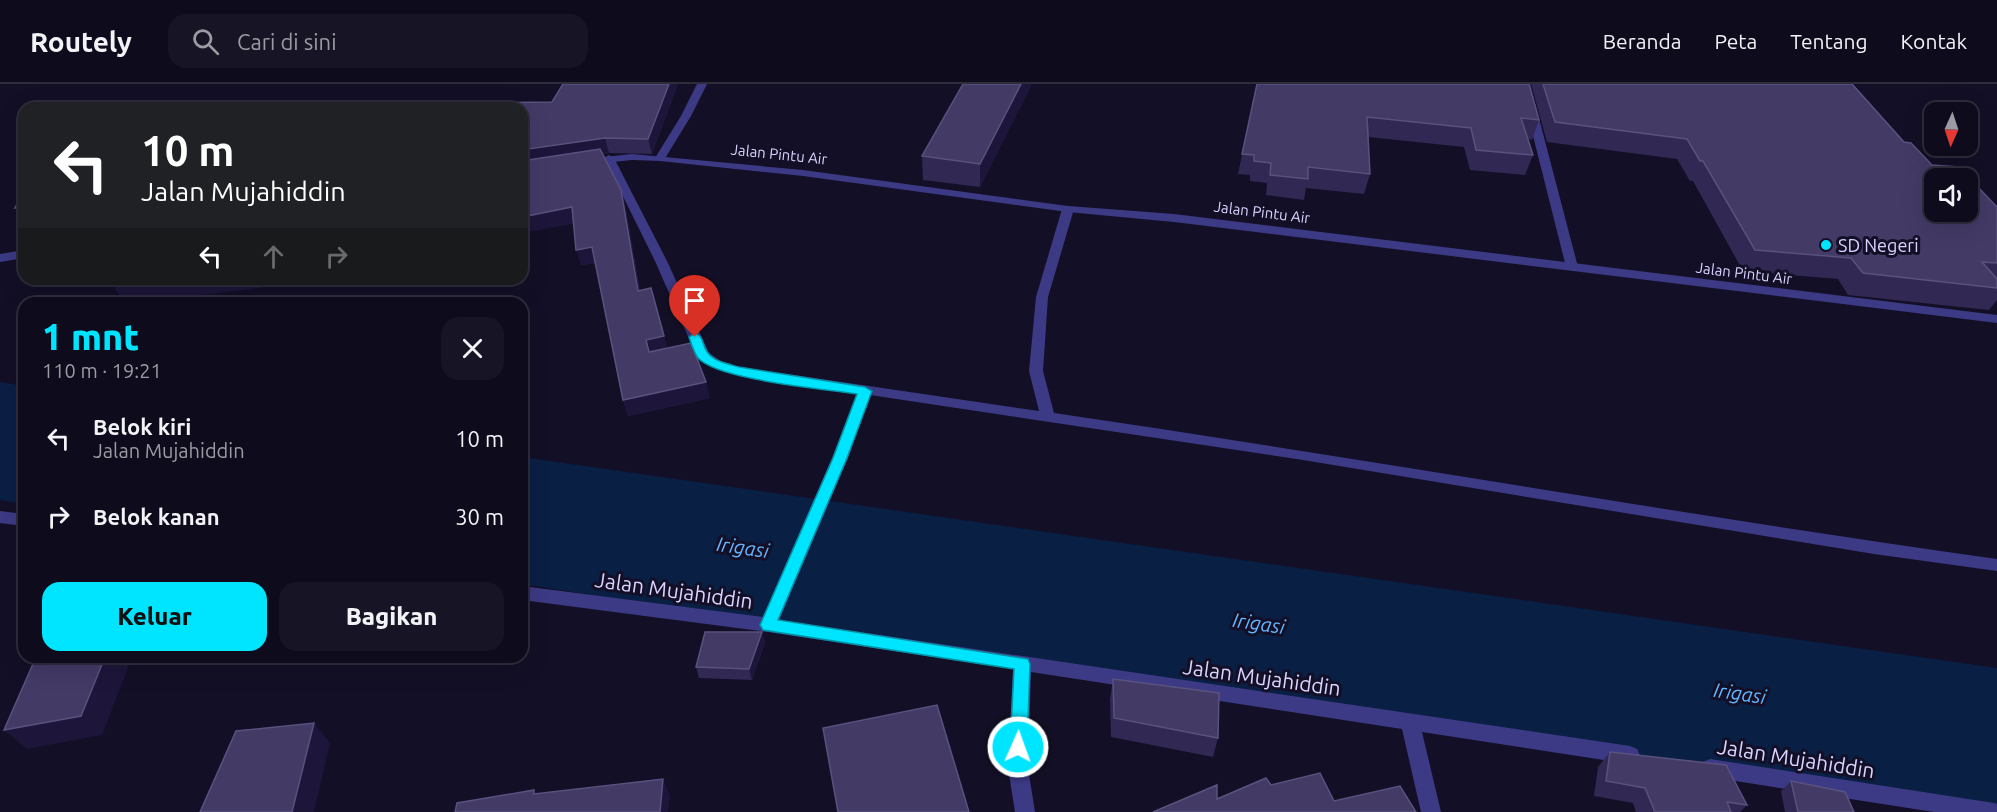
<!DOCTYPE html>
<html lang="id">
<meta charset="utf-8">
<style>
:root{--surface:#0e0b1c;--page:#171425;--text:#f1f3f6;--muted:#9b9ba3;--line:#2e2b3b;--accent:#00e5ff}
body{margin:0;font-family:Ubuntu,sans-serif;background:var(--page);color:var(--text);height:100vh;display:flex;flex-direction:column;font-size:22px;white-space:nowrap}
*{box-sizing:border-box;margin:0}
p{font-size:20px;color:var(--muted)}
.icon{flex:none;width:33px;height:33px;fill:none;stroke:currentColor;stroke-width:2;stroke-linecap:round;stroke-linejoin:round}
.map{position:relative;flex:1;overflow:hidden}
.details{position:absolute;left:18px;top:213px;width:510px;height:366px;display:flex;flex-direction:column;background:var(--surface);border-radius:18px;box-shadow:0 6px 24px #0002,0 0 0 2px var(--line)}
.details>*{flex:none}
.banner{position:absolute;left:18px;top:18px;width:510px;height:183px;border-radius:18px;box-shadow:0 6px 24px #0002,0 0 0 2px var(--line);background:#202124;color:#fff;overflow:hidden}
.needle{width:39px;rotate:183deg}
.controls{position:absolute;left:1924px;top:18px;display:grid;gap:12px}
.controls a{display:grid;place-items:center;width:54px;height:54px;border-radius:12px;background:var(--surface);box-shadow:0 6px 24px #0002,0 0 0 2px var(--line);font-size:30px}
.pin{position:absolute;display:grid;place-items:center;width:51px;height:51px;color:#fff;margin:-62px -26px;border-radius:50% 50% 50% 0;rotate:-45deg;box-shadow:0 0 6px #0007}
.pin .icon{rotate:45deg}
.me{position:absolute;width:66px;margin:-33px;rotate:2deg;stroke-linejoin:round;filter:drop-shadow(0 0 4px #0008)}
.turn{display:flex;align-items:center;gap:21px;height:126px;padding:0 24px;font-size:27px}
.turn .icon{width:78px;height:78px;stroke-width:2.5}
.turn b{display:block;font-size:42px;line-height:51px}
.lanes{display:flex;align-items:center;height:57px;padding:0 24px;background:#0003;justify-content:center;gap:30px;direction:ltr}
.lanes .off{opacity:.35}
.round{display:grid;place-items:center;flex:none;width:63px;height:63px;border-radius:18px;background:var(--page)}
.overview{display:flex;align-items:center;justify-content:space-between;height:102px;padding:0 24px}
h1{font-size:36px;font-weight:800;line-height:45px;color:var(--accent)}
.cta{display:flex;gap:12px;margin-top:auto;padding:12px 24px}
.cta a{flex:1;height:69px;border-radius:18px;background:var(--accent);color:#111;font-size:24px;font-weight:800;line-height:69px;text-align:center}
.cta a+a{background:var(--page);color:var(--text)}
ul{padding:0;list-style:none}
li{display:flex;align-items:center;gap:18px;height:78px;padding:0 24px}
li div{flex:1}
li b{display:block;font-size:22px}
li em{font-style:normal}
header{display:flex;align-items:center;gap:36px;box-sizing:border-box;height:84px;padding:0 30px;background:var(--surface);border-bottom:2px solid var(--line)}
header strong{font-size:28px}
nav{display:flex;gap:33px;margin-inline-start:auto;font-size:21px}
.search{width:420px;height:54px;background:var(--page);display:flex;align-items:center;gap:15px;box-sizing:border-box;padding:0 21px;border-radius:18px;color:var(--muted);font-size:22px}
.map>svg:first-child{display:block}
.water{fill:#0a1f44}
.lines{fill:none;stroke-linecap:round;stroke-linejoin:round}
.minor{fill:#3d3a85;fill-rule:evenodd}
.tertiary{fill:#3d3a85;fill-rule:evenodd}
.wall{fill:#312854}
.shaded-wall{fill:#1d163a}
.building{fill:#433a66;stroke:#5a527e;stroke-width:1.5;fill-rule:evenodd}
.route{fill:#00e5ff;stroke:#0095a6;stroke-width:1.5}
.poi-dot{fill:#00e5ff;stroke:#130f26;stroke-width:2}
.labels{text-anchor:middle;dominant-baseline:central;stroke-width:6;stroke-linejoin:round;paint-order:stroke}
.far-street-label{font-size:15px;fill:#d9d4ff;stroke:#130f26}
.poi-label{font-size:18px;fill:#d9d4ff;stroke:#130f26;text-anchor:start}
.water-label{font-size:20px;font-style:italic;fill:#62b6ff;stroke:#130f26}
.near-street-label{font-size:21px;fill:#d9d4ff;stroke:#130f26}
</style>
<header>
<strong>Routely</strong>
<div class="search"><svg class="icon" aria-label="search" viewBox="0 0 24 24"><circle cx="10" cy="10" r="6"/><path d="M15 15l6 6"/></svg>Cari di sini</div>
<nav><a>Beranda</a><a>Peta</a><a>Tentang</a><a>Kontak</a></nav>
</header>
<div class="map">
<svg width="1997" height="728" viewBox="0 0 1997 728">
<rect width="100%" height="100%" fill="#130f26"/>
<path class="water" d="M0 298 24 302V420L0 416Z
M522 373 1997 584V728H1950L522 500Z"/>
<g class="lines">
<path class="minor" d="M697 0H707L691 32 664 76H656L655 74 681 32Z
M1520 0H1530L1578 183 1576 186 1572 187 1566 183Z
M609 71 614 74 667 177 709 269 722 278 739 283 1039 327 1029 287 1036 213 1062 125 1068 122 1074 125 1048 213 1043 287 1054 329C1369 375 1682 431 1997 475V487L1874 470 1303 376 870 311 848 374 779 536 1630 662 1637 665 1640 671 1637 677 1630 680 1422 648 1441 728H1421L1402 645 1031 588 1028 684 1035 728H1015L1008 684 1013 585 768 548 522 516V502L763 533 832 374 857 309C812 303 735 299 698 275L655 177 604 74Z
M0 427 24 430V442L0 439Z
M1710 675 1994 719 1997 720V728H1934L1710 693 1703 690 1700 684 1703 678Z"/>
<path class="tertiary" d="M632 70 803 86 1068 122 1174 130 1997 231V239L1174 138 1068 128 803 92 660 77 632 76 585 81 580 78 585 75Z
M24 166V174L0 178V170Z"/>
</g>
<path class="wall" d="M678 0 652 70 609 69 603 70 621 106 625 121 640 207 651 204 667 264 710 314 628 332 623 316 595 179 581 181 552 18Z
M1257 0 1539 36 1532 56 1528 55 1533 71 1525 91 1470 86 1464 63 1368 53 1370 90 1364 110 1306 104 1304 116 1266 111 1267 99 1250 97V91L1238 90Z
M1531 0H1852L1904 58 1932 81 1997 123V216L1989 226 1848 211 1838 195 1743 187 1693 97H1690L1677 75 1547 58Z
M1031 2 980 103 923 96 922 72Z
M762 548 765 559 752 596 699 594 696 583Z
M1113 595 1218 654 1213 673 1111 653 1110 615Z
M1610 668 1747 721 1740 728H1636L1633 719 1594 712 1598 683Z
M1791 697 1854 728H1785L1781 707Z"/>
<path class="shaded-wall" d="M669 0H678L652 70 648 55Z
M1021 0H1031V2L980 103V80Z
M605 54 609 69 522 82V66Z
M621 106 625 121 642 223 638 207Z
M24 122V137L15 124Z
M572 123 577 139 522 149V133Z
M592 163 597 179 581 181 576 166Z
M71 195H85L72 197Z
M150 195H297L296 199 140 219H125L112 200Z
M664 252 668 268H649L646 256Z
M706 298 710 314 628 332 623 316Z
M762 548 765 559 752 596 749 585Z
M105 573H132L102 651 27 665 4 646Z
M314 639 330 659 314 728H292Z
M663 695 670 712 668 728H660Z"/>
<path class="building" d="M563 0H669L648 55 605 54 522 66V24H468L471 19 552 18Z
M963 0H1021L980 80 922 72Z
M1257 0H1529L1539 36 1521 34 1533 71 1476 66 1471 44 1367 33 1370 90 1308 83V95L1270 91 1271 79 1254 77V71L1242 70Z
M1543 0H1852L1904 58 1911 59 1932 81 1959 83 1997 123V179L1982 178 1997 195V204L1863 189 1851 174 1755 166 1703 77H1700L1687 55 1555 38ZM1935 94H1968V128H1935Z
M600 65 621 106 638 207 651 204 664 252 646 256 649 268 691 259 706 298 623 316 592 163 576 166 572 123 522 133V77Z
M24 107V122L15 124Z
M115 195H150L112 200Z
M705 548H762L749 585 696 583Z
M36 573H105L81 632 4 646Z
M1113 595 1219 609 1218 654 1114 634Z
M937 621 969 728H838L823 644Z
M314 639 292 728H200L236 647Z
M1610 668 1726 681 1747 721 1727 718 1731 728H1655L1645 704 1606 697Z
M1320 689 1334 717 1400 702 1416 728H1153L1217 701V715L1266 694 1271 701Z
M663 695 660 728H455L457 719 534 706V710Z
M1791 697 1845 708 1854 728H1798Z"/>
<path class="route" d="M695 249C704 252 702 262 708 269 715 278 729 280 739 283L865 303 872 307 847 374 778 536 1028 575 1030 580 1027 663 1025 669 1018 671 1012 669 1010 663 1014 585 763 546 760 541 833 374 857 310C825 305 718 296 698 274 694 269 691 259 689 253Z"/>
<circle class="poi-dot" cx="1826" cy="161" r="6"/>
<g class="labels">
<g class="far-street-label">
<text transform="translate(779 70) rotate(6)">Jalan Pintu Air</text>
<text transform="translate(1262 128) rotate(7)">Jalan Pintu Air</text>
<text transform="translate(1744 189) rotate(7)">Jalan Pintu Air</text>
</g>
<g class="poi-label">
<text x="1838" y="161">SD Negeri</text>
</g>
<g class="water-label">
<text transform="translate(743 463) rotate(8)">Irigasi</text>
<text transform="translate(1259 539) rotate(8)">Irigasi</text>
<text transform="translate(1740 609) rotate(8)">Irigasi</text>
</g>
<g class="near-street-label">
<text transform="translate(674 506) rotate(8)">Jalan Mujahiddin</text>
<text transform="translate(1262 593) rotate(8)">Jalan Mujahiddin</text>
<text transform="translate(1796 674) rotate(9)">Jalan Mujahiddin</text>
</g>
</g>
</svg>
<div class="controls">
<a><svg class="needle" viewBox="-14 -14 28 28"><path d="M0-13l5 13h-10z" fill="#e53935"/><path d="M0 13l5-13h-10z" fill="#9b9ba3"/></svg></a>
<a><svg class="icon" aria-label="sound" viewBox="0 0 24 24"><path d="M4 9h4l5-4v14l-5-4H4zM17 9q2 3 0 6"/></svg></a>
</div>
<div class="pin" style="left:695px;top:253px;background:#d93025"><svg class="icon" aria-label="arrive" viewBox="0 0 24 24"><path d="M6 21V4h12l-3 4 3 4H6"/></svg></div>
<svg class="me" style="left:1018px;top:663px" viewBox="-20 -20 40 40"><circle r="17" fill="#00e5ff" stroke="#fff" stroke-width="3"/><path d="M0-11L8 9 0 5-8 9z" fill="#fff"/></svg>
<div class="banner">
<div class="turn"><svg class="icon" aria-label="left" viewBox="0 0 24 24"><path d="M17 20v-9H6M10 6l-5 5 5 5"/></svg><div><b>10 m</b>Jalan Mujahiddin</div></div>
<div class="lanes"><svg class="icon" aria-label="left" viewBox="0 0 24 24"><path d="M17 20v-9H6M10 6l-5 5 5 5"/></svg><svg class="icon off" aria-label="ahead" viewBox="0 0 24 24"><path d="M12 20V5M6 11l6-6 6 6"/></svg><svg class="icon off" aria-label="right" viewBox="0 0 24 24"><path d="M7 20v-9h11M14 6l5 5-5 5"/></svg></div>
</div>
<section class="details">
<div class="overview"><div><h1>1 mnt</h1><p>110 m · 19:21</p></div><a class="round"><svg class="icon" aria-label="close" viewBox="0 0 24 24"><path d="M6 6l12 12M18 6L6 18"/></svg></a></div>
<ul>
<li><svg class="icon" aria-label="left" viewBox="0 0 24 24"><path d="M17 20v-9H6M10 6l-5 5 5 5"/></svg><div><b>Belok kiri</b><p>Jalan Mujahiddin</p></div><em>10 m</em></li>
<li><svg class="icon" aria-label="right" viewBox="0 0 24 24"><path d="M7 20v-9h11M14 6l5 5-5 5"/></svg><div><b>Belok kanan</b></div><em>30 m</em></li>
</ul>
<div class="cta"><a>Keluar</a><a>Bagikan</a></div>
</section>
</div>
